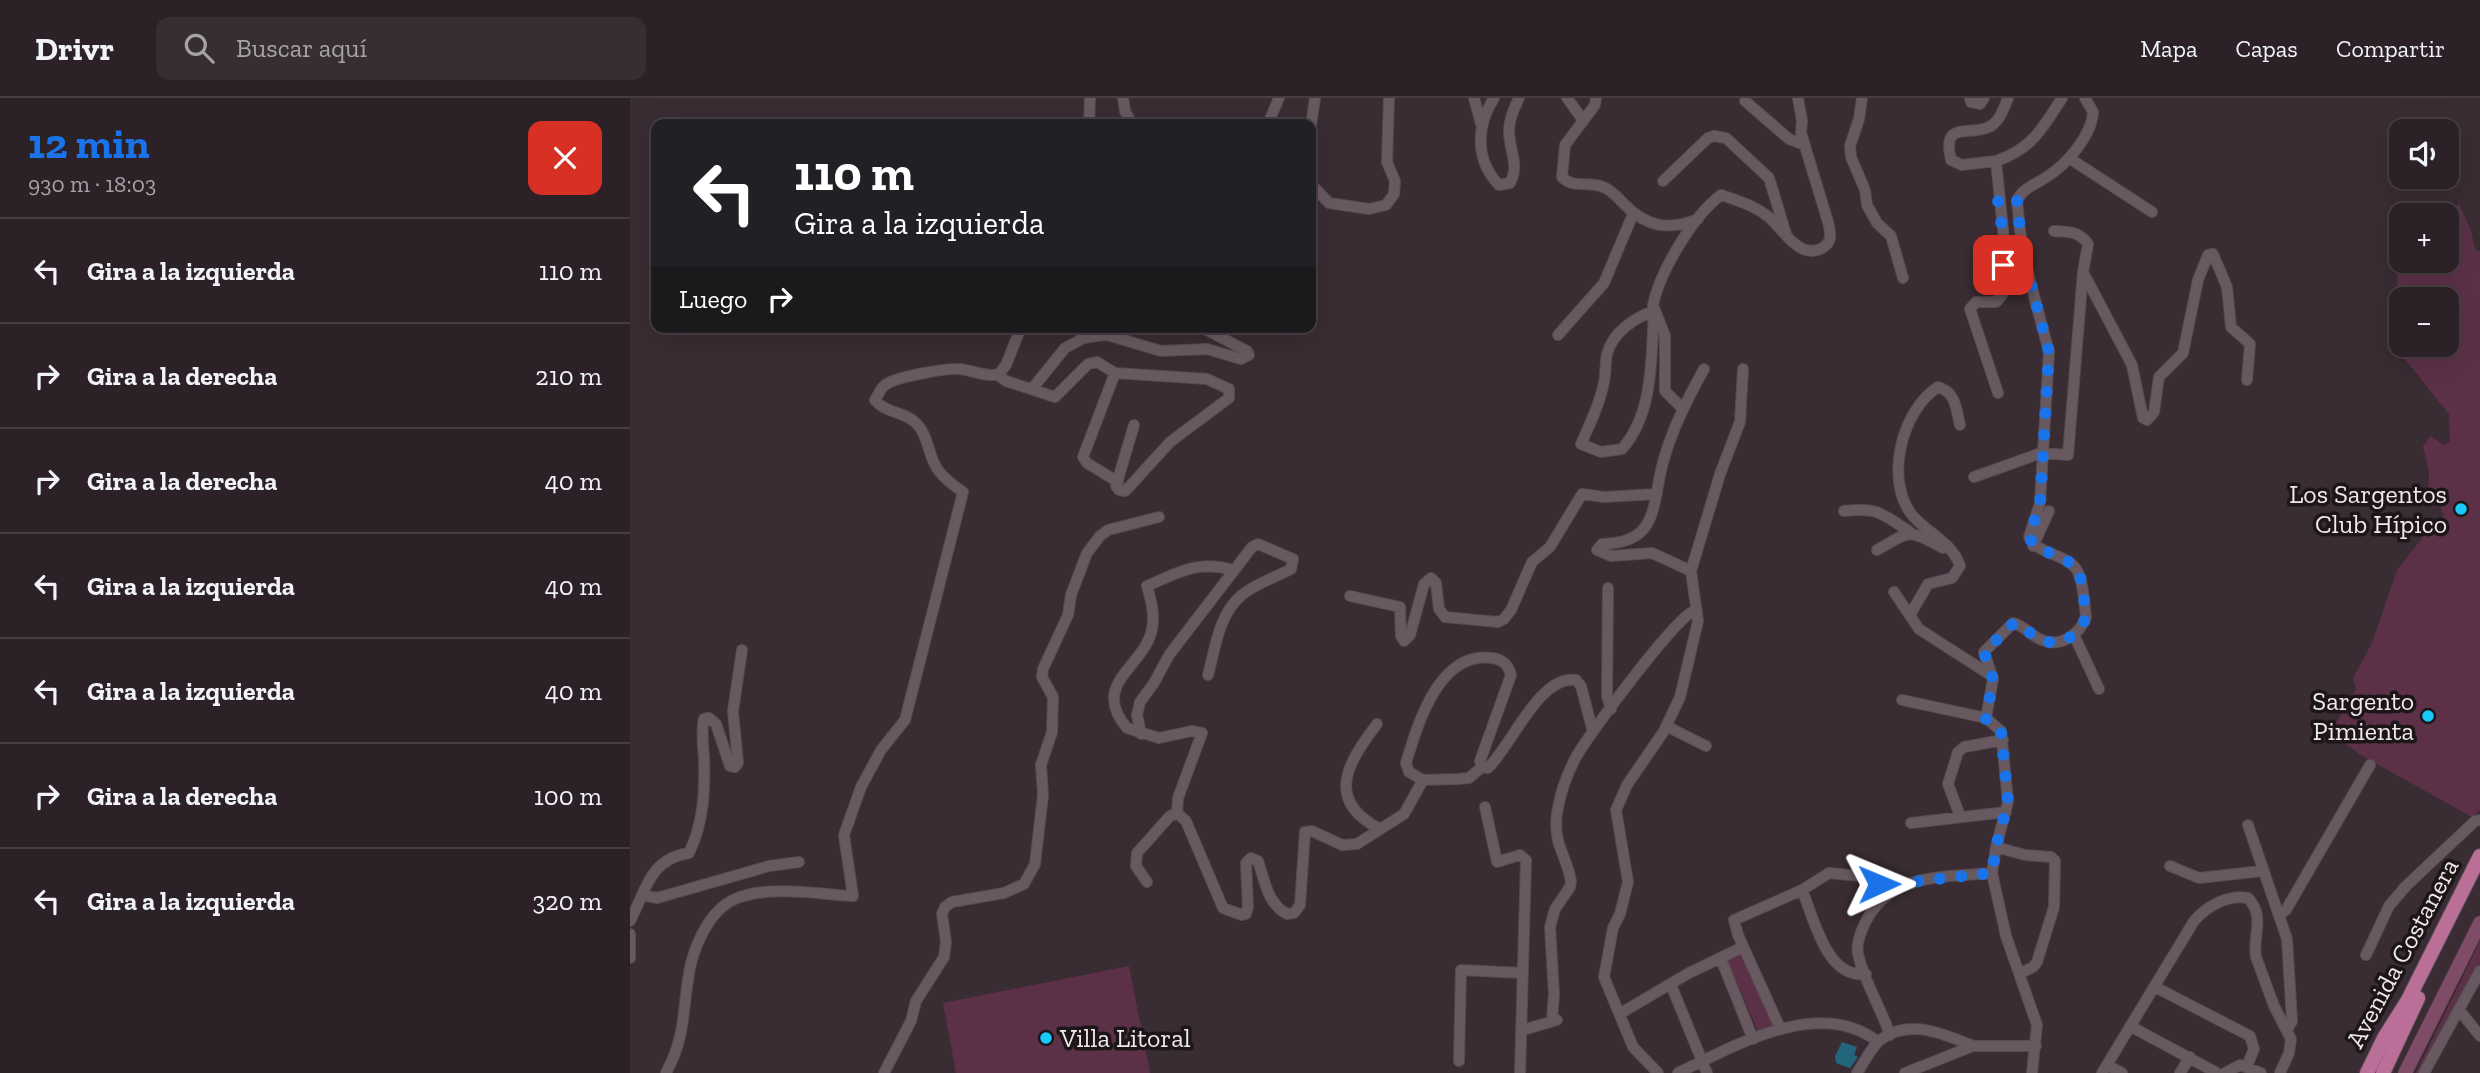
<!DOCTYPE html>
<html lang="es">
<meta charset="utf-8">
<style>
:root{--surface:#2b2126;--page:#372e32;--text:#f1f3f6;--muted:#a6a3a7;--line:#473e43;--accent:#1a73e8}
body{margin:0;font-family:"Zilla Slab",serif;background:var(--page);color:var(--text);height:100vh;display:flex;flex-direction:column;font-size:26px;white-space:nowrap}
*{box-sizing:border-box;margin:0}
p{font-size:23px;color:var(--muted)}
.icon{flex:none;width:38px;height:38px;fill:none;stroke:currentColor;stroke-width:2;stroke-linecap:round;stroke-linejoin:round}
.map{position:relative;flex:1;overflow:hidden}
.drawer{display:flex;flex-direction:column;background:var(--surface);width:630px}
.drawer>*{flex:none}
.hud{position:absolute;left:21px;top:21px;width:665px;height:214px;border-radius:14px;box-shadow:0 7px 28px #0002,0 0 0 2px var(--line);background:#202124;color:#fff;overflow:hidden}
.controls{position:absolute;left:1759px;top:21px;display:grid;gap:14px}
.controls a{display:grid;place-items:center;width:70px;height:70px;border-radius:14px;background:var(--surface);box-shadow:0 7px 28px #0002,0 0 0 2px var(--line);font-size:35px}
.pin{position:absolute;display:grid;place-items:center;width:60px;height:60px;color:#fff;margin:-30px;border-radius:14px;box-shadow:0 4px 10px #0006}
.me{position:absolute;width:77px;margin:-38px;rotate:89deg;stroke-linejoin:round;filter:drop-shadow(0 0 5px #0008)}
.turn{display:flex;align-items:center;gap:24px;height:147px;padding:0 28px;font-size:32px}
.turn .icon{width:91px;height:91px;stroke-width:2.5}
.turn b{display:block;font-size:49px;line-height:60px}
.then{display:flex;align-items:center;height:66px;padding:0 28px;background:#0003;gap:14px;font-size:26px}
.round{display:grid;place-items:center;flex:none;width:74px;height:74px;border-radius:14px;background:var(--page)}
.headline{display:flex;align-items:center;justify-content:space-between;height:119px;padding:0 28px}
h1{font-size:42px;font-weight:700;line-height:52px;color:var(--accent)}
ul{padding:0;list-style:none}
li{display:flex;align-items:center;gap:21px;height:105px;padding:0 28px;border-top:2px solid var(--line)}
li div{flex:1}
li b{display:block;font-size:26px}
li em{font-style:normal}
header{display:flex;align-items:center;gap:42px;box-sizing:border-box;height:98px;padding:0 35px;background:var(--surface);border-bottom:2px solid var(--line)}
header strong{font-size:33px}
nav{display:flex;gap:38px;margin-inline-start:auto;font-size:24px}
.search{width:490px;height:63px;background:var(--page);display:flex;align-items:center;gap:18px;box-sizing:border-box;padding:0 24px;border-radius:14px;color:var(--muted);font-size:26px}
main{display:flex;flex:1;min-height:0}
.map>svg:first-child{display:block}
.green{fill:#5c3148;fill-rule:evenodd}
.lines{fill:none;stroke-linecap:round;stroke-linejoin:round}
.river{stroke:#7e4c66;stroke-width:14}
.building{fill:#22667d}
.minor-casing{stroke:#564b51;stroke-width:12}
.major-casing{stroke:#564b51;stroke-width:16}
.minor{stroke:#685960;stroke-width:10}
.major{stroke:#b96f97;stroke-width:14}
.route{stroke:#1a73e8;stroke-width:12;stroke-dasharray:0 21.6}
.poi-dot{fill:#17cafb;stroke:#1c1619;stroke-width:2.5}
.labels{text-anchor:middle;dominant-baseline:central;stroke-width:7;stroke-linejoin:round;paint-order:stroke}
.poi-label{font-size:26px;fill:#f1e8ec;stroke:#1c1619;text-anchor:end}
.street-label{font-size:26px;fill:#f1e8ec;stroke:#1c1619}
</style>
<header>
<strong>Drivr</strong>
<div class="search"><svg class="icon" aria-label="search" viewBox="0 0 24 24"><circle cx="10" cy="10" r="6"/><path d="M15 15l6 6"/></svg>Buscar aquí</div>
<nav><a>Mapa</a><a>Capas</a><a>Compartir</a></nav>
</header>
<main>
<section class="drawer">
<div class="headline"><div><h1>12 min</h1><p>930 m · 18:03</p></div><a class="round" style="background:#d93025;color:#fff"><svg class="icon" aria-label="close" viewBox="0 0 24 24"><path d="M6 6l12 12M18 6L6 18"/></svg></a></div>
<ul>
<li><svg class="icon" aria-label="left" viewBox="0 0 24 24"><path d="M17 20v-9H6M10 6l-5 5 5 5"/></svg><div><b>Gira a la izquierda</b></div><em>110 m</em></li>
<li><svg class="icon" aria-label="right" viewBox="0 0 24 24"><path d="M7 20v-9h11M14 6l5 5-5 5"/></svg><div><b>Gira a la derecha</b></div><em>210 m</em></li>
<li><svg class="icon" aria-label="right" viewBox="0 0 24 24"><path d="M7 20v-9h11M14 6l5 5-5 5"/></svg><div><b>Gira a la derecha</b></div><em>40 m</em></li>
<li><svg class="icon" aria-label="left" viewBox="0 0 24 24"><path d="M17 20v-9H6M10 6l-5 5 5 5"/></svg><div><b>Gira a la izquierda</b></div><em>40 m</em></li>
<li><svg class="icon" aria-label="left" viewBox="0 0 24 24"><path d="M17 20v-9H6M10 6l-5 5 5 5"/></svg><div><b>Gira a la izquierda</b></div><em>40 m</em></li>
<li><svg class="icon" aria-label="right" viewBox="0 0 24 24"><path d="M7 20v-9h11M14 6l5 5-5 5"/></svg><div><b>Gira a la derecha</b></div><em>100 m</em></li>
<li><svg class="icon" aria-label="left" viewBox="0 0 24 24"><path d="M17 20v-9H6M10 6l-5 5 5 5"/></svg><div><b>Gira a la izquierda</b></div><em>320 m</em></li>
</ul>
</section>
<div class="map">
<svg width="1850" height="975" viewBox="0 0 1850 975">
<rect width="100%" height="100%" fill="#392c32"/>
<path class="green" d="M1829 106 1841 132 1845 152 1850 153V712L1842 719 1729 656 1701 634 1726 591 1723 580 1742 545 1767 472 1801 429 1810 426 1814 417 1798 389 1799 374 1793 348 1801 338 1814 347 1820 344 1819 316 1765 249 1768 167 1772 163H1816L1817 118ZM1771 201H1816V247H1771Z
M1850 843V864L1792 975H1786Z
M1110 856 1143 927 1129 935 1097 862Z
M499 868 520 975H326L313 905Z"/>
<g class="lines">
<path class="river" d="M1775 975 1850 825"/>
</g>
<path class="building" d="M1212 944 1227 949 1224 957 1228 959 1220 970 1206 965 1205 958Z"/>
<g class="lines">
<g class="minor-casing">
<path id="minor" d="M493 0 495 13 502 26
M844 0 851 26
M864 0C846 28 845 62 869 87L880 85C890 67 879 52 879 33 879 21 884 11 889 0
M937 0 953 22
M966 0 965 7 935 47 932 79C943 91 959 83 973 89 982 92 988 100 994 106 1016 129 1039 133 1068 121
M1232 0 1229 21 1220 48 1221 59 1235 92 1237 107 1247 125 1261 138 1273 180
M1340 0 1341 4 1350 6 1354 0
M1115 3 1159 41 1175 47
M459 26 460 0
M638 26 649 0
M681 27 685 0
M1439 60 1522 114
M1366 63 1332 67 1321 62C1311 20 1341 40 1361 28 1370 22 1374 10 1378 0
M1033 83 1078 40 1084 38 1096 40 1139 80 1156 136
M681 86 699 105 739 111 756 107 764 96 765 83 757 64 759 0
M1424 133C1439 134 1449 133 1458 146L1453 174
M1024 213C1021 259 1024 315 992 351L971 354 951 346C960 326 970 305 974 284 976 275 975 265 977 256 983 234 1004 220 1024 213Z
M928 237 974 185 1003 116
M485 275 453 359 457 365 488 384
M368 277 376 283 425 299 458 266 467 264 485 275 577 281 599 291V300L540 344 500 388 495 393 489 392 486 388 504 327
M402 291 435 250 454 240 466 238 477 237 531 253 577 251 611 261 619 257 617 253 571 229
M1368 295 1340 211 1346 204H1366L1372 197 1375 151 1366 63C1402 51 1412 31 1432 0
M1052 310 1035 293V238L1023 207C1030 173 1063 118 1091 97 1106 102 1123 107 1136 117 1152 128 1169 165 1194 149 1203 143 1200 133 1198 124L1171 35 1172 23 1168 0
M1344 379 1411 355 1438 357 1453 174 1502 267 1513 320 1517 322 1524 314 1529 279 1553 255 1568 182 1578 157 1583 156 1597 189 1601 229 1620 246 1617 282
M1214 413C1249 409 1252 416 1280 434
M1403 448 1419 413
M1247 452C1282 432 1277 431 1313 450
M1061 473 1022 455 981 458 967 452 972 446C1032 445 1021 403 1034 361 1043 329 1058 300 1074 271
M978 490 977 598 981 611
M1264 494 1289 531 1362 578
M720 498 770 509 771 538 774 543 780 537 794 486 801 480 806 485 809 511 815 519 868 524 874 521 881 512 902 464 920 449 952 396 974 399 1027 396
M1280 517 1298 486 1322 480 1330 468C1323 445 1296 434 1282 417 1254 381 1272 312 1308 289 1326 294 1326 311 1330 327
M1444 537 1469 591
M1272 602 1356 620 1371 633 1378 704 1366 749 1362 775 1376 838 1407 927 1402 975
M1356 620 1363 581 1354 554 1383 525C1395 528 1401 538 1412 542 1431 550 1450 536 1456 519 1454 505 1454 487 1448 474 1438 455 1409 458 1399 439L1410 405 1419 254 1399 179 1390 133 1387 102C1394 89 1407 86 1418 78 1437 66 1462 37 1463 14L1455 0
M747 626C719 663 693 702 750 731
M1036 628 1076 648
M511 636 507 617 510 604 524 585 539 557 622 449 628 446 663 461 661 471C646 479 625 486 612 497 589 515 585 551 578 577
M852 669 839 680 828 681 793 682 779 674 776 665C788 625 809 553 862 560 872 561 879 567 881 577L850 663 852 669 858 670C882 647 910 576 946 582L951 588 963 634
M855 709 867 764 890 757 896 762 890 975
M547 715 548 700 572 635 562 633 529 640 497 630C459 585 515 569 522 531 525 517 521 502 517 488 549 474 568 462 603 472
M1330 718 1318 686 1328 654 1334 649 1373 642
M1281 725 1376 714
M1618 727 1657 841 1662 923 1658 930
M1366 749 1395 757 1421 759 1425 763 1424 809 1407 864 1403 869 1391 875
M1540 768 1569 780 1632 773
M517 784 506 768 507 755 540 718 547 715 556 723 593 810 612 817 616 816 618 809 616 765 621 760 628 763C635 783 637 805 657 816L664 815 670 807 675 734 682 733 712 747 727 746 774 716 793 682
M1172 792C1184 820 1196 881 1236 876
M12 797 27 800 139 768 169 764
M1650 816 1656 812 1740 667
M0 823C16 793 19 761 59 755 74 724 75 692 74 659 73 647 71 633 74 621L79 620 86 626 100 668 105 669 108 665 103 613 112 552
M0 836V860
M1736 857 1759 808 1776 788 1845 723 1850 722
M1091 861 1123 941
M1041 887 1077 975
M1525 889 1620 938 1624 951 1617 968
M1830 913 1850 938
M991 915 1059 875 1113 849
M922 922 924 896 920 829 925 811 940 789 941 783C936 755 923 748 927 715 930 696 937 676 946 659 959 636 1045 520 1064 513
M1500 928 1587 975
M1150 930 1108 837 1104 822 1172 792 1199 775 1229 778 1249 786 1259 793
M893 932 927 922
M1260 937C1251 910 1234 883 1228 856 1226 845 1230 835 1235 825 1260 774 1312 780 1362 775
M829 963 831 872 893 875
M1477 967 1492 975
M36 975C55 939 52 920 58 882 61 855 77 813 105 801 136 787 189 796 223 798L214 737 231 689 251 652 275 622 333 394C324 388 314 380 308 372 298 358 299 339 287 326 275 313 256 316 245 302 248 298 250 291 254 288 262 279 318 270 330 271 345 273 352 278 368 277L376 267 391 229
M254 975 281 923 286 903 314 859 316 844 312 816 315 809 322 804 374 795 394 786 405 766 413 697 411 667 422 634 423 599 412 579 413 571 438 517 441 497 457 455 470 438 478 432 529 419
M1028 975 1003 949 974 879 983 830 990 816 998 784 986 712 997 687 1034 633 1050 599 1068 523 1061 473 1090 376 1110 324 1113 271
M1048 975C1104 948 1190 898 1248 944
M1227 975C1234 965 1240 951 1249 943 1278 919 1314 936 1343 948
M1275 975 1343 948H1406
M1472 975 1564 823C1577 808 1598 796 1618 800 1636 819 1622 838 1626 859L1644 908 1661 941 1659 955 1650 975
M1550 975 1560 959
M1595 975 1610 967 1631 975
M1794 975 1850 873"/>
</g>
<g class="major-casing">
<path id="major" d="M1737 975 1754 940 1778 902 1850 758
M1753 975 1788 900"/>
</g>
<use href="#minor" class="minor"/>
<use href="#major" class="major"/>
</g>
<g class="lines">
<path class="route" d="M1249 786 1259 793 1289 783 1362 775 1366 749 1378 704 1371 633 1356 621 1363 581 1354 554 1384 525C1395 528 1401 538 1412 542 1431 550 1450 536 1456 519 1454 505 1454 487 1448 474 1438 455 1409 458 1399 439L1410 405 1419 254 1399 179 1390 132 1387 102 1376 100 1368 102 1375 151 1373 167"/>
</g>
<g class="poi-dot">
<circle cx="1831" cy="411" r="7"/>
<circle cx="1798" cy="618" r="7"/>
<circle cx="416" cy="940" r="7"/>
</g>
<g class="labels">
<g class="poi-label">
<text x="1817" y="396">Los Sargentos<tspan x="1817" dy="30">Club Hípico</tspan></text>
<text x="1784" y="603">Sargento<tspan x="1784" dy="30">Pimienta</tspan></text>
<text x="430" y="940" text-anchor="start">Villa Litoral</text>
</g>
<g class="street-label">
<text transform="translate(1772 855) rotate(-62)">Avenida Costanera</text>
</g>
</g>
</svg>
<div class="controls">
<a><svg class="icon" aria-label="sound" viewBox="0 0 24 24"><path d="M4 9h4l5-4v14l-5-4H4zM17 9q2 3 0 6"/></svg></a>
<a>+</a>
<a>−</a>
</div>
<div class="pin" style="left:1373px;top:167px;background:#d93025"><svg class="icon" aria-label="arrive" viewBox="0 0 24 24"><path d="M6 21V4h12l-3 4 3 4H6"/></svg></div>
<svg class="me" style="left:1249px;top:786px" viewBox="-20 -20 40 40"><path d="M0-17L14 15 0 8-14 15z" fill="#1a73e8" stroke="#fff" stroke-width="4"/></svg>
<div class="hud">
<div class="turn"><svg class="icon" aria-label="left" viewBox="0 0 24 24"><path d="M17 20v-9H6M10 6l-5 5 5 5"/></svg><div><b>110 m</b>Gira a la izquierda</div></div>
<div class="then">Luego<svg class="icon" aria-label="right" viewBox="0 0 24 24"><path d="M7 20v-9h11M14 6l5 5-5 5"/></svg></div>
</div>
</div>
</main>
